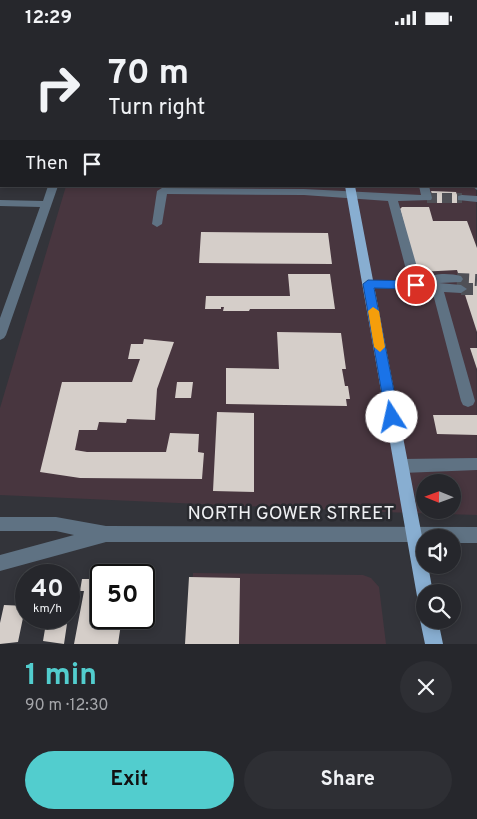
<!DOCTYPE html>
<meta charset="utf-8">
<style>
:root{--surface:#26272c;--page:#2e2f34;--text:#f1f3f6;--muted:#a4a5a9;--line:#424448;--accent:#52cdce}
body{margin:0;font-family:Overpass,sans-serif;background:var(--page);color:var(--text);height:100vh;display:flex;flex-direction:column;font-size:19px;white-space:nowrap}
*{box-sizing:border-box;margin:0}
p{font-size:16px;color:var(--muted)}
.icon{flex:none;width:28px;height:28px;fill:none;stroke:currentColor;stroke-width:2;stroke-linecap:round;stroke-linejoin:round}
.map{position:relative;height:609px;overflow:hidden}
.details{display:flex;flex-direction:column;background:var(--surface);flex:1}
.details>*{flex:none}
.banner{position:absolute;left:0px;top:0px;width:478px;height:152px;box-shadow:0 2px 8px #0003,0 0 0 1px var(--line);background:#26272c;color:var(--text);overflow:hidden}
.needle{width:32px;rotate:271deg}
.fabs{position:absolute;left:416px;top:439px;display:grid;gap:10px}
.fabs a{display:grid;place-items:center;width:45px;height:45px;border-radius:50%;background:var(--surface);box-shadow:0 2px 8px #0003,0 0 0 1px var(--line);font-size:25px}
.speed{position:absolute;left:15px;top:529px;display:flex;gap:10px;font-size:25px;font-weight:700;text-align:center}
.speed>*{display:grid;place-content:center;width:65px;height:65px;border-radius:50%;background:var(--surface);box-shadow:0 2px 8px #0003,0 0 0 1px var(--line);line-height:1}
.speed small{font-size:12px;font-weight:400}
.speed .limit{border:2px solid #111;border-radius:8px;background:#fff;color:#111}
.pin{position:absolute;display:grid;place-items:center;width:42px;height:42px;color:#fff;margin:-21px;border:2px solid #fff;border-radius:50%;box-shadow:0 1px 5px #0007}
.me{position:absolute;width:55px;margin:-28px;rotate:350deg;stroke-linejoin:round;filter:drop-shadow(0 0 4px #0008)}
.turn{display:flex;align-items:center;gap:18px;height:105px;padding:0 25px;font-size:22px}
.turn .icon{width:65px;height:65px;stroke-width:2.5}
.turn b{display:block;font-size:35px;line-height:42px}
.then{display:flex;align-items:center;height:48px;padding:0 25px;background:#0003;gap:10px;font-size:19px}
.round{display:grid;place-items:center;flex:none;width:52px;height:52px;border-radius:26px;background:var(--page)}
.overview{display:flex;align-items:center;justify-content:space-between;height:85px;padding:0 25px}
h1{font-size:30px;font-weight:700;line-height:38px;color:var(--accent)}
.primary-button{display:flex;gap:10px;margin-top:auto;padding:10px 25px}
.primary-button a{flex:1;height:58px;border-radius:30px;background:var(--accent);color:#111;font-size:20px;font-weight:700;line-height:58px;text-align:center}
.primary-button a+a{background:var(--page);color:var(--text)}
.status{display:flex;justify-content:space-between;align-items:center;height:35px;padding:0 25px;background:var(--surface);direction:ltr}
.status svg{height:14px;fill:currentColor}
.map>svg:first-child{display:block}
.commercial{fill:#48363f;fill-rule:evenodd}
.building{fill:#d5cec9}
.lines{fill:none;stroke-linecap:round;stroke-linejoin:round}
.minor-tunnel-far1{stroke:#4f5056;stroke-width:10;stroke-dasharray:10 5;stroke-linecap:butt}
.minor-tunnel{stroke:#4f5056;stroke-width:12;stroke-dasharray:12 6;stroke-linecap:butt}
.minor{fill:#5f7283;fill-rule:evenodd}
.major{fill:#88aed1;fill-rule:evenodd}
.highway{fill:#97c6f0;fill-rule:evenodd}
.route{fill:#1a73e8;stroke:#114b97}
.slow{fill:#f59e0b}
.labels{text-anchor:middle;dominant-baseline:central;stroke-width:5;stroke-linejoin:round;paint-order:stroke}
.near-street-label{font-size:19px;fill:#eff0f3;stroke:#292a2f}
</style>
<div class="status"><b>12:29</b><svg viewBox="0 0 49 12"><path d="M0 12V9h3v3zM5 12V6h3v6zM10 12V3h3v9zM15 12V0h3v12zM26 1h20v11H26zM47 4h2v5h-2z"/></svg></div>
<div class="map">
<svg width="477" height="609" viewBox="0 0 477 609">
<rect width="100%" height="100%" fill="#33343a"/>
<path class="commercial" d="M134 0H430L431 1H133Z
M476 106 477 480 382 477 0 460V373L66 151H476ZM425 448H452V475H425Z
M193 538 363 540 371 543 379 552 386 609H188Z"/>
<path class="building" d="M431 156 456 157 460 168H435Z
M402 172H429L433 186H467L477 213V297L457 235 419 237 416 235 400 174Z
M201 197 328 198 332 229 199 228Z
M288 239H330L335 274H250L249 276H223L224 272H221V274H205L206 261H290Z
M277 297 341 298 346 334H342L345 351H348L350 364H346L347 371 226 369V333L279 334Z
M144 304 174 307 157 354 155 385 127 384 126 388 99 387 97 395H79L75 415 87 417H166L170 398 199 399 198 417 204 418 202 444 80 443 40 437 62 347H132L140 324H128L131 309H143Z
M470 313H477V334Z
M177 347H193L191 363H175Z
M217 377 254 378V457L213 456Z
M433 380H477V400L437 399Z
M97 542H101V582H122L118 609H74L84 556H80L82 544H97Z
M189 542 240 543 239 609H185Z
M69 547H75L70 575 69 574Z
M4 570 26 571V578H24L18 607 0 609V588Z
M47 582H68L64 609 43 606Z"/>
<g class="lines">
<path class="minor-tunnel-far1" d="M427 163H462"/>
<path class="minor-tunnel" d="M457 244 477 245
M461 254H477"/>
<path class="minor" d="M0 56H1V60H0Z
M476 147H477V155L472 151H476Z
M48 151H58L6 300 4 303 0 305V283L40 172 0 171V165L43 166Z
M419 151H429L432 163 431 165 398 166 421 246 432 247 428 244C434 237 452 239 461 241L463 244 461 247 439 248 461 250 467 254 461 258 444 257 475 366 473 370 468 372 463 370 461 366 432 255 368 253 362 249 368 245 409 246 388 166 304 160 167 159 162 189 157 192 152 189 157 156 162 153 304 154 421 160Z
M462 160 477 161V167L458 165V161Z
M477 423V435L402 438 397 436 395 431 397 426 402 424Z
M0 482H56L106 491 477 492V508H452V502H425V507H106L0 536V520L74 500 56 496H0Z"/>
<path class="major" d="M318 0H326L327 1H319Z
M345 151H355L425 517V530H428L433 558H425V569L419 567 417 561Z
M425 578V585H438L443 609H425L420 585Z"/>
<path class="highway" d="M0 5H1V11H0Z
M0 22H1V28H0Z"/>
</g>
<path class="route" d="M368 245 416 246 421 250 416 254 374 253 399 382 397 385 392 387 388 385 386 382 363 249Z"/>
<path class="slow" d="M373 272 379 276 385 312 380 317 374 312 368 276Z"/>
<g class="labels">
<g class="near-street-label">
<text x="291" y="479">NORTH GOWER STREET</text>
</g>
</g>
</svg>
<div class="fabs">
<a><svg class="needle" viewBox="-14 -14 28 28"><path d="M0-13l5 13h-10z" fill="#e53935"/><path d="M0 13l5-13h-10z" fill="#a4a5a9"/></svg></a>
<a><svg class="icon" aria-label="sound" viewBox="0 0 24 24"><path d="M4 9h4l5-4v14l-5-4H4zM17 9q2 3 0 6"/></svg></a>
<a><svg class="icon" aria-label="search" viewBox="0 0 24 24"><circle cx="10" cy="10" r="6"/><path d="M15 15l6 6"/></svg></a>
</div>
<div class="speed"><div>40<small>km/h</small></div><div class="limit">50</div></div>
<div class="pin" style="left:416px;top:250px;background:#d93025"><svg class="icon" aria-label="arrive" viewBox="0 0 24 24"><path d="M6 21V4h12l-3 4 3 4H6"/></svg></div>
<svg class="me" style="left:392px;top:382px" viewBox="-20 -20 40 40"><circle r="19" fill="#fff"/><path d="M0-13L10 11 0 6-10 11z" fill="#1a73e8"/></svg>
<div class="banner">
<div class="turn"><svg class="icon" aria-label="right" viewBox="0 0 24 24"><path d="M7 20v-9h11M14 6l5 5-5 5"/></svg><div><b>70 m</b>Turn right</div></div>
<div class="then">Then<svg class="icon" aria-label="arrive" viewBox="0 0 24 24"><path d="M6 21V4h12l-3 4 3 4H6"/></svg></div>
</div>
</div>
<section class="details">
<div class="overview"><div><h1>1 min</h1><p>90 m · 12:30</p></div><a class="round"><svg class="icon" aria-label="close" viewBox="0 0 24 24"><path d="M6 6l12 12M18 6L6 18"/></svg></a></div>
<div class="primary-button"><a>Exit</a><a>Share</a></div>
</section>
